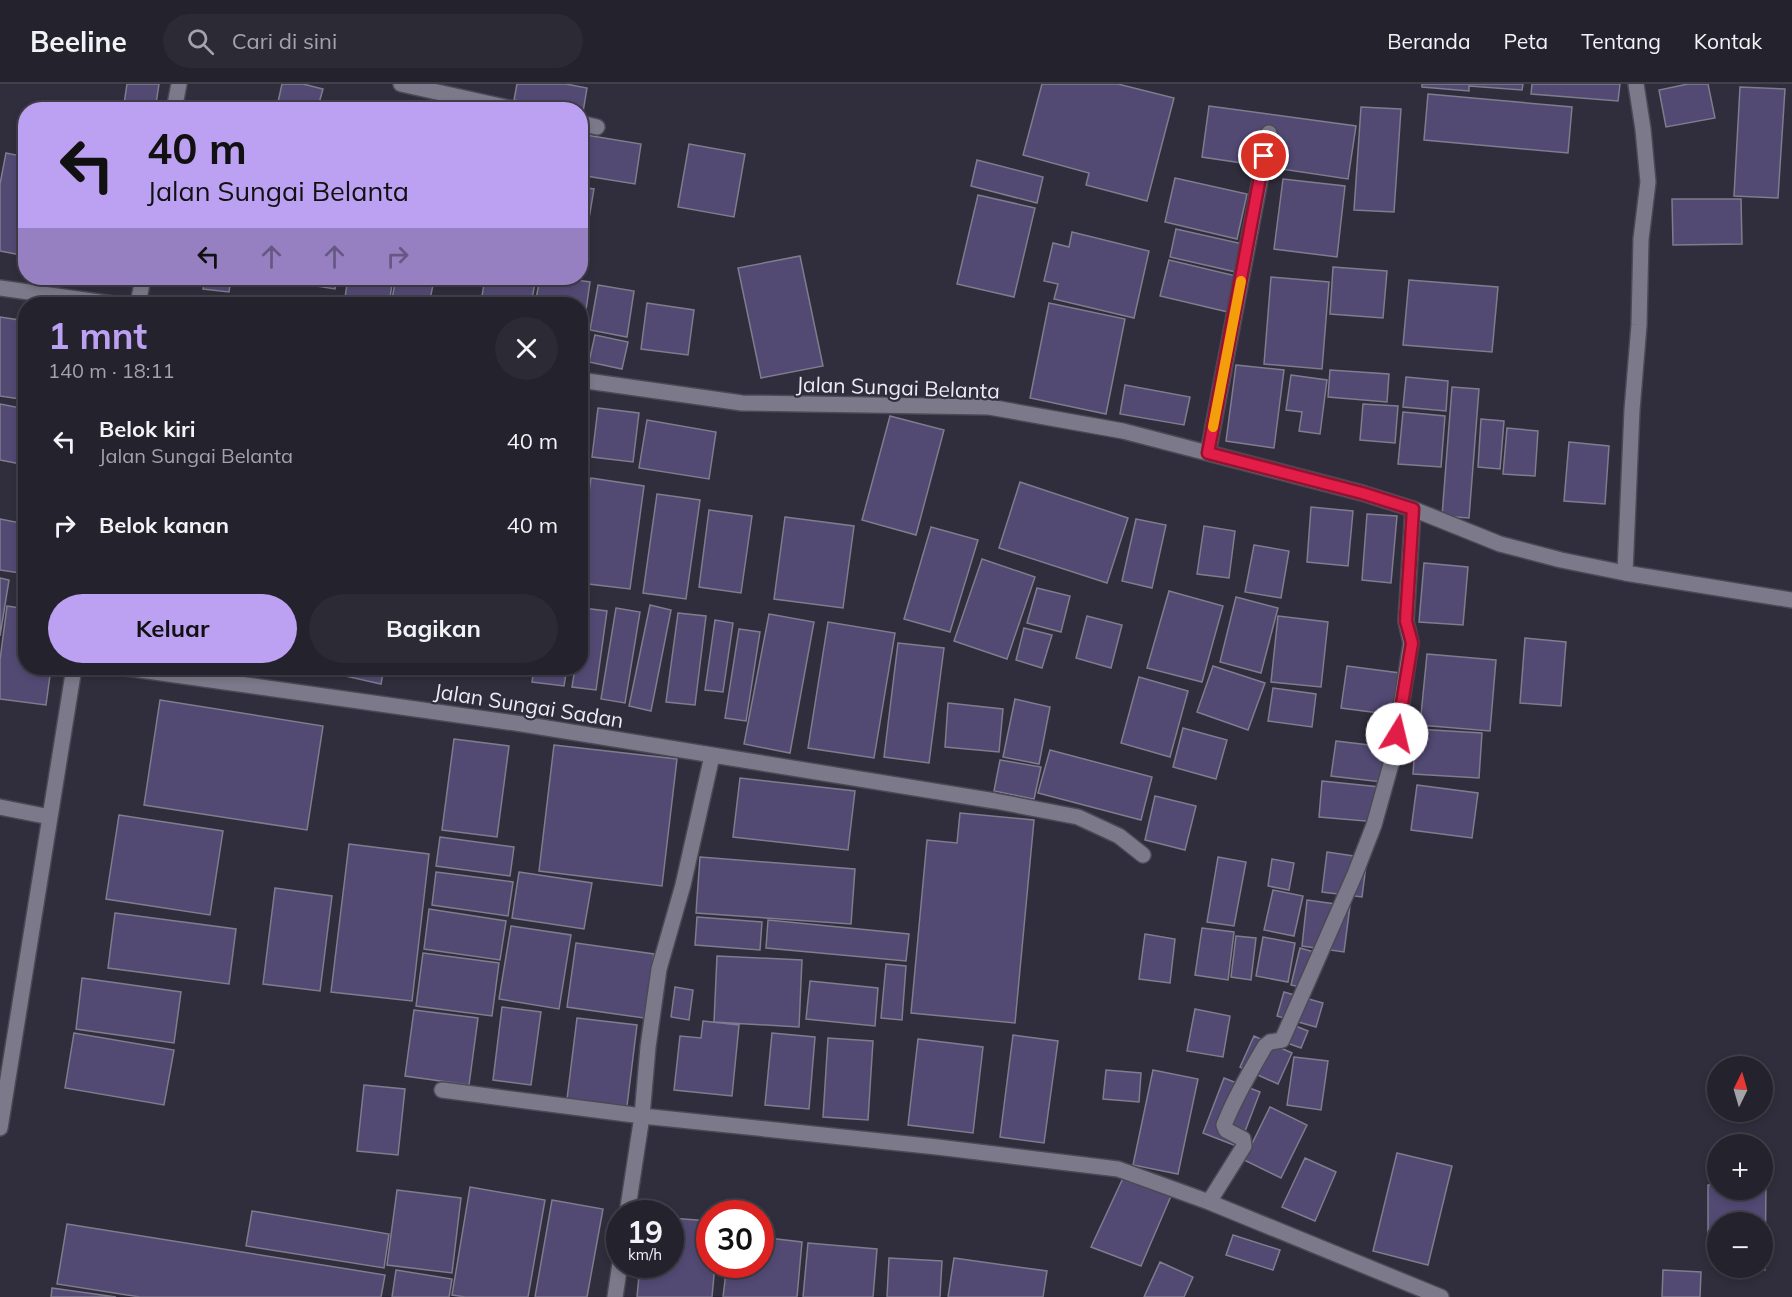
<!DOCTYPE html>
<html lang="id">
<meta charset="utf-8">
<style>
:root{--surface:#24222d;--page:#2c2a35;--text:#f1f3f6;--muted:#a3a4aa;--line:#413f49;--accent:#bca0f2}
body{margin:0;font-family:Mulish,sans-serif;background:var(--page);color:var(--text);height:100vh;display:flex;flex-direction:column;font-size:22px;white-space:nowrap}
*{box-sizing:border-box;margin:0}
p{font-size:20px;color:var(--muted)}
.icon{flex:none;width:33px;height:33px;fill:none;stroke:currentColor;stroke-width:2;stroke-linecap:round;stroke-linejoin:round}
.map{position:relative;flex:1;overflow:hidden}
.panel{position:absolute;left:18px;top:213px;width:570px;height:378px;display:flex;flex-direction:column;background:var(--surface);border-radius:24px;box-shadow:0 3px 9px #0003,0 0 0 2px var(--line)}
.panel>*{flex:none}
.hud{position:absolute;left:18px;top:18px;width:570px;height:183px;border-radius:24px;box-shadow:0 3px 9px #0003,0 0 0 2px var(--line);background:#bca0f2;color:#111;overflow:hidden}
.needle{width:39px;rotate:5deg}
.buttons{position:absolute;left:1707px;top:972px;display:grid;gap:12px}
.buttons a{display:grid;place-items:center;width:66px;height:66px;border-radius:50%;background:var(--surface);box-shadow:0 3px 9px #0003,0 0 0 2px var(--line);font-size:30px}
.speed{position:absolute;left:606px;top:1116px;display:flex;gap:12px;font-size:30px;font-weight:700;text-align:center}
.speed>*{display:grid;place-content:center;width:78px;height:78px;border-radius:50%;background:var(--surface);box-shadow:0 3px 9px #0003,0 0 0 2px var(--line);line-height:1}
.speed small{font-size:15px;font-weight:400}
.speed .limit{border:9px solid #d22;background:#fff;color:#111}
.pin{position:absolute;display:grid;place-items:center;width:51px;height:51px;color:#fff;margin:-26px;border:3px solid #fff;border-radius:50%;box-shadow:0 2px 6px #0007}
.me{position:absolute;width:66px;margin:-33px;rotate:9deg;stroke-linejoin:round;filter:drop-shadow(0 0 4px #0008)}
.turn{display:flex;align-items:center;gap:21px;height:126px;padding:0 30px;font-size:27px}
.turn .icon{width:78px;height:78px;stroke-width:2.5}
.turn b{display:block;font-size:42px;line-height:51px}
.lanes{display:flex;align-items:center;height:57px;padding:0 30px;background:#0003;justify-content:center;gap:30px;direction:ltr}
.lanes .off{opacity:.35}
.round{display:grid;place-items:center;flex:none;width:63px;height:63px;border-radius:32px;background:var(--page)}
.head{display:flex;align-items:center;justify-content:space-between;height:102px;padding:0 30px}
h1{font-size:36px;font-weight:700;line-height:45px;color:var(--accent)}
.primary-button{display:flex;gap:12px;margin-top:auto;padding:12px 30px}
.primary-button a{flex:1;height:69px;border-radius:36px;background:var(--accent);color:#111;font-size:24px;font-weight:700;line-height:69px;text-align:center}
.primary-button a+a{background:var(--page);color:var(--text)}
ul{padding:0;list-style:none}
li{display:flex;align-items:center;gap:18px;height:84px;padding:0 30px}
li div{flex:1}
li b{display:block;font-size:22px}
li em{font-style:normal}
header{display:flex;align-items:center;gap:36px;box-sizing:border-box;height:84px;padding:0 30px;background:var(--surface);border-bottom:2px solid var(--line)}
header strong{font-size:28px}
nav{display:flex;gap:33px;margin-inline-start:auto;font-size:21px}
.search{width:420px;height:54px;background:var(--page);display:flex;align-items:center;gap:15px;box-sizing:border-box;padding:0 21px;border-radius:33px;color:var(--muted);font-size:22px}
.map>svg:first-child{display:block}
.building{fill:#534a74;stroke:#7e7c8d;stroke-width:1.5}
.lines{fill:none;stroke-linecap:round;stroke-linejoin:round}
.service-casing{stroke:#4b4955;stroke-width:18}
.minor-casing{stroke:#4b4955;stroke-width:18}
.tertiary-casing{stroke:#4b4955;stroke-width:18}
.service{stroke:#7c7a8a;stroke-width:15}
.minor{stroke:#7c7a8a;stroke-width:15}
.tertiary{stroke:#7c7a8a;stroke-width:15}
.route-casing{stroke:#92132f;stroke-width:15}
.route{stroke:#e11d48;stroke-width:10}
.slow{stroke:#f59e0b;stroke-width:10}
.labels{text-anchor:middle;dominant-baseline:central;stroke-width:4.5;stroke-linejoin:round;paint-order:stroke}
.street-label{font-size:21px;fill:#edecf5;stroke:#302e3c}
</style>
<header>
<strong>Beeline</strong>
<div class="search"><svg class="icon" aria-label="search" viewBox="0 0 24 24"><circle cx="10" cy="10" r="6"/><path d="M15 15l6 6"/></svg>Cari di sini</div>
<nav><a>Beranda</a><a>Peta</a><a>Tentang</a><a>Kontak</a></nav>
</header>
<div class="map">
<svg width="1792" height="1213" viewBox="0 0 1792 1213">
<rect width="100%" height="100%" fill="#302e3c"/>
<path class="building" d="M127 0H159L155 26 124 20Z
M282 0H303L323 5 317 26H305L278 18Z
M517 0H566L587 4 583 28H580V26H568L514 16Z
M1042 0H1118L1174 14 1147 117 1086 101 1089 89 1023 71Z
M1422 0H1523L1522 6 1469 2V7L1422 3Z
M1532 0H1620L1618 17 1531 10Z
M1688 0H1708L1715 34 1666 43 1659 6Z
M1740 3 1785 5 1778 114 1734 112Z
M1428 10 1572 23 1568 69 1424 56Z
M1209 22 1356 42 1348 95 1202 73Z
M1361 23 1401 25 1394 128 1354 126Z
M580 50 641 60 635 100 580 91Z
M689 60 745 70 734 133 678 123Z
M6 69 26 73V172L0 167V100Z
M977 76 1043 93 1037 119 971 102Z
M1175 94 1247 110 1237 155 1165 138Z
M1283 95 1345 102 1337 173 1274 165Z
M580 103 594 105 582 176H580Z
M978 111 1035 124 1014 213 957 200Z
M1672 115H1741L1742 160 1673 161Z
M1176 145 1243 160 1236 188 1170 173Z
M1072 148 1149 167 1134 234 1054 215 1058 200 1044 197 1053 159 1069 163Z
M800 172 823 282 761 294 738 184Z
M1169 176 1236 192 1228 228 1160 212Z
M1333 183 1387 187 1383 234 1330 230Z
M1271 193 1329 198 1322 285 1264 280Z
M205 194H231L229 208 203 205Z
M266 194H337L335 205Z
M348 194H393L389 220H344Z
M396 194 433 201 429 220H391Z
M485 194H536L531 220 482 212Z
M540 194H562L590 198 585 233H580V220H535Z
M1409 196 1498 203 1492 268 1403 261Z
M598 201 634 207 627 253 590 246Z
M647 219 694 226 688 271 641 265Z
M1049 219 1125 235 1106 330 1030 314Z
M0 233 26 237V316L0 312Z
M595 251 628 258 622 285 589 278Z
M1236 281 1284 286 1274 364 1226 357Z
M1330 286 1389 290 1387 318 1328 313Z
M1291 291 1327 296 1320 350 1299 347 1302 328 1286 326Z
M1406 293 1448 297 1446 327 1403 323Z
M1125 301 1190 313 1184 341 1120 330Z
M1452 303 1479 305 1469 434 1442 432Z
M580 319 587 320 580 358Z
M0 320 26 325V381L0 376Z
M1363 320 1398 322 1395 359 1360 356Z
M598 324 639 329 633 378 592 373Z
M1403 328 1445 332 1441 383 1398 380Z
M890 332 944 346 916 451 862 436Z
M1481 335 1504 337 1500 385 1478 383Z
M647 336 716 348 709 395 639 384Z
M1507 344 1538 347 1535 392 1503 390Z
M1569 358 1609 362 1605 420 1564 417Z
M591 394 644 402 630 505 580 499V470Z
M1020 398 1128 434 1107 499 999 464Z
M657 410 700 416 686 515 643 509Z
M1311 423 1353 427 1348 482 1307 478Z
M709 426 752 432 741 509 699 503Z
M1367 430 1397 432 1391 499 1362 496Z
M785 433 854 442 843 524 774 515Z
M0 435 26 440V490L0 486Z
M1136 435 1166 441 1152 504 1122 497Z
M1204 442 1235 447 1229 494 1197 490Z
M931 443 978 456 950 548 904 535Z
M1254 461 1289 467 1281 514 1245 508Z
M982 475 1035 493 1007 575 954 557Z
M1424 479 1468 483 1463 541 1419 538Z
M0 494 9 496 0 552Z
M1037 504 1070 512 1061 548 1027 539Z
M1169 507 1223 522 1202 598 1147 584Z
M1236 513 1278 524 1261 589 1220 578Z
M650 521 671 526 651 627 629 622Z
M7 522 26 525V584H51L46 621 0 615V576Z
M583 524 607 527 596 606 572 603 575 584H580V541Z
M616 524 640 528 625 619 601 615Z
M678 529 706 532 695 621 666 618Z
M769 530 814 538 790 669 744 660Z
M1087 532 1122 541 1111 584 1076 574Z
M1278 532 1328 538 1321 603 1271 598Z
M715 536 733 539 723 608 705 606Z
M828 538 895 549 874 674 808 664Z
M1024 544 1052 551 1042 584 1016 576Z
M739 545 760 548 746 637 725 634Z
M1525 554 1566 558 1561 622 1520 619Z
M898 559 944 564 929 679 884 673Z
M1427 570 1496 576 1490 647 1420 641Z
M1213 582 1265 599 1248 646 1197 628Z
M1347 582 1400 589 1394 631 1341 624Z
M205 584H255L253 590Z
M346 584H384L381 600 345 592Z
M534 584H567L564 602 532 598Z
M1139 593 1188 607 1170 673 1121 659Z
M1273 604 1316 610 1312 643 1268 637Z
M1015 615 1050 623 1039 680 1003 673Z
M160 616 323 642 307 746 144 721Z
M948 619 1003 625 999 668 945 663Z
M1183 644 1227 656 1216 695 1173 683Z
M1416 645 1482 649 1479 694 1413 690Z
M454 655 509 662 497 753 442 746Z
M1336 657 1386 663 1382 698 1331 692Z
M554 661 677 675 662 802 539 787Z
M1050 666 1152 693 1141 736 1038 709Z
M1000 676 1041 683 1034 715 994 707Z
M740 694 855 707 848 766 733 753Z
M1322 697 1380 703 1377 738 1319 733Z
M1417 701 1478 709 1472 754 1411 746Z
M1155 712 1196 722 1185 766 1145 756Z
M960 729 1034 736 1015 939 911 929 927 756 957 759Z
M119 731 223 747 210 831 106 815Z
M440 753 514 763 510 792 436 782Z
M349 760 429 770 412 917 331 908Z
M1327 768 1367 774 1362 813 1322 808Z
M700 773 855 785 851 840 696 829Z
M1218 773 1246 778 1234 842 1207 838Z
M1272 775 1294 779 1289 806 1268 802Z
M436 788 513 798 508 832 432 821Z
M519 788 592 799 584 845 512 834Z
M275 804 332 812 320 907 263 900Z
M1273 806 1303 812 1294 852 1264 846Z
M1307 816 1350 822 1344 868 1302 862Z
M429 825 506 837 500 876 424 865Z
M115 829 236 845 229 900 108 884Z
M697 833 762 838 760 866 695 861Z
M768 836 909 850 906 877 766 864Z
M511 842 571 851 559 925 499 915Z
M1202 844 1234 848 1228 896 1195 891Z
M1145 850 1175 855 1170 899 1139 895Z
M1236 852 1256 854 1251 896 1231 893Z
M1263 853 1295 859 1288 898 1256 892Z
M576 859 654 870 644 934 567 923Z
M1300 864 1318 869 1310 905 1291 901Z
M423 869 499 879 492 932 416 922Z
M717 872 802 876 799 943 714 938Z
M886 880 906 882 902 936 881 934Z
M82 894 181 908 174 959 76 945Z
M810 897 878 904 875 942 806 935Z
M675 903 693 906 689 936 671 933Z
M1284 908 1323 919 1316 943 1277 932Z
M502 923 541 928 531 1001 493 996Z
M1195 925 1230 932 1223 973 1187 967Z
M414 926 478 934 469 1001 405 992Z
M577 934 637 941 627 1022 567 1015Z
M703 937 739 941 732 1012 674 1006 680 952 701 954Z
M1283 937 1308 947 1301 964 1276 955Z
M74 949 174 966 164 1021 65 1004Z
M772 949 815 953 809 1025 765 1021Z
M1013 951 1058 957 1044 1059 1000 1053Z
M1254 952 1292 969 1278 1000 1240 983Z
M828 954 873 957 868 1036 823 1033Z
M918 955 983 963 973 1049 908 1041Z
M1294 973 1328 977 1321 1026 1287 1021Z
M1106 986 1141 989 1139 1018 1103 1015Z
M1153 986 1198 995 1178 1090 1133 1081Z
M1224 994 1260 1008 1239 1063 1203 1049Z
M364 1001 405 1005 398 1071 357 1067Z
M1270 1023 1307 1041 1281 1094 1244 1076Z
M1397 1069 1452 1082 1428 1181 1373 1167Z
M1305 1074 1336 1088 1315 1137 1282 1123Z
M1124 1092 1171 1112 1141 1182 1091 1163Z
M1708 1101H1718V1106H1762V1102H1766L1765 1186 1721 1185V1184H1762V1138H1718V1150L1708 1149Z
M470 1103 545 1116 528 1213H465L452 1211Z
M397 1106 461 1114 452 1189 387 1181Z
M552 1116 603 1125 587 1213H535Z
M252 1127 389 1150 384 1184 246 1162Z
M670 1134 710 1137V1180H715L712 1213H637L640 1180H670Z
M67 1140 385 1191 381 1213H140L57 1200Z
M1233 1151 1280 1166 1273 1186 1226 1171Z
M760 1153 802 1158 797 1213H723L727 1180H760Z
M808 1159 877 1165 873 1213H803Z
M889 1174 942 1177 940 1213H887Z
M954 1174 1047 1187 1043 1213H948Z
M1160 1178 1193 1193 1184 1213H1144Z
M396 1186 452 1195 449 1213H392Z
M1663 1186 1701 1188 1700 1213H1662Z
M52 1204 116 1213H51Z"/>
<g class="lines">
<g class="service-casing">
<path id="service" d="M401 0 518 26
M580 39 597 43"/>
</g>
<g class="minor-casing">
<path id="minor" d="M0 204 113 220
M580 296 742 319 989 323 1123 347 1362 409 1413 425 1500 460 1561 476 1625 489 1792 516
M1208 369 1269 49
M1625 489 1632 326 1639 241 1641 155 1648 98 1643 45 1636 0
M126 584 522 640 995 717 1078 733 1119 752 1143 771
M442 1006 642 1032 937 1063 1118 1085 1209 1118 1441 1213
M1209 1118 1244 1062 1243 1055 1226 1046 1224 1041C1235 1013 1250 988 1265 962L1270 958 1282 956 1355 790 1374 741 1393 673 1411 559 1406 537 1413 425
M627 1130 642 1032 648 963 659 885 683 801 712 672
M615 1213 620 1180"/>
</g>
<g class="tertiary-casing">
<path id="tertiary" d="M174 26 179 0
M138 220 143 194
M0 723 50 733
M0 1044 74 584"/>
</g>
<use href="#service" class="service"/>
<use href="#minor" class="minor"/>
<use href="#tertiary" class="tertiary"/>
</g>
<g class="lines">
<g class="route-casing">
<path id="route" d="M1264 72 1208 369 1362 409 1413 425 1406 537 1412 559 1397 650"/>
</g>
<use href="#route" class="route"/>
<path class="slow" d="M1213 343 1241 197"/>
</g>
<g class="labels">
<g class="street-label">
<text transform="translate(898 303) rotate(2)">Jalan Sungai Belanta</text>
<text transform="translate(529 621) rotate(9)">Jalan Sungai Sadan</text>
</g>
</g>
</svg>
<div class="buttons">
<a><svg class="needle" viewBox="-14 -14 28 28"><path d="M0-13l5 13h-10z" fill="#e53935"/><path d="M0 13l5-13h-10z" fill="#a3a4aa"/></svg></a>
<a>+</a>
<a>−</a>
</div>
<div class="speed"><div>19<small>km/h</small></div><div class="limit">30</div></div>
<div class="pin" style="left:1264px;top:72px;background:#d93025"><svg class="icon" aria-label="arrive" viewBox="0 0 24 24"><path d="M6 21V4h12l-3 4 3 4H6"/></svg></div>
<svg class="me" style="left:1397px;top:650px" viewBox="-20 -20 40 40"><circle r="19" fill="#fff"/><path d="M0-13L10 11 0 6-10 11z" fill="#e11d48"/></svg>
<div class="hud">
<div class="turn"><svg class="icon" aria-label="left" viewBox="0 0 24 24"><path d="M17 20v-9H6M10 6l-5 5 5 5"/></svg><div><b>40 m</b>Jalan Sungai Belanta</div></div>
<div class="lanes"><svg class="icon" aria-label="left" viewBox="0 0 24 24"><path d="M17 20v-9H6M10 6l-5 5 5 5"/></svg><svg class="icon off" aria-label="ahead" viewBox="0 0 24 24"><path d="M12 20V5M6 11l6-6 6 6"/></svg><svg class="icon off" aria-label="ahead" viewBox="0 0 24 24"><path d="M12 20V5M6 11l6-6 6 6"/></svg><svg class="icon off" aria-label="right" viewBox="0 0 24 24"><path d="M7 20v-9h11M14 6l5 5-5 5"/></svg></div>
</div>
<section class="panel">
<div class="head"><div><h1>1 mnt</h1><p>140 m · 18:11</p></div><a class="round"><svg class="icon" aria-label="close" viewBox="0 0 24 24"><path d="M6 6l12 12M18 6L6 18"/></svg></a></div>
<ul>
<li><svg class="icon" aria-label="left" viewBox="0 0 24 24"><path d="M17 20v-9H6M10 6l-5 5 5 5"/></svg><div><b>Belok kiri</b><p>Jalan Sungai Belanta</p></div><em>40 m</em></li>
<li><svg class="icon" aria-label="right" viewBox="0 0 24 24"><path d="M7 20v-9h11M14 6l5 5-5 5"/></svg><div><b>Belok kanan</b></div><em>40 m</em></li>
</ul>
<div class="primary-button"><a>Keluar</a><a>Bagikan</a></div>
</section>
</div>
